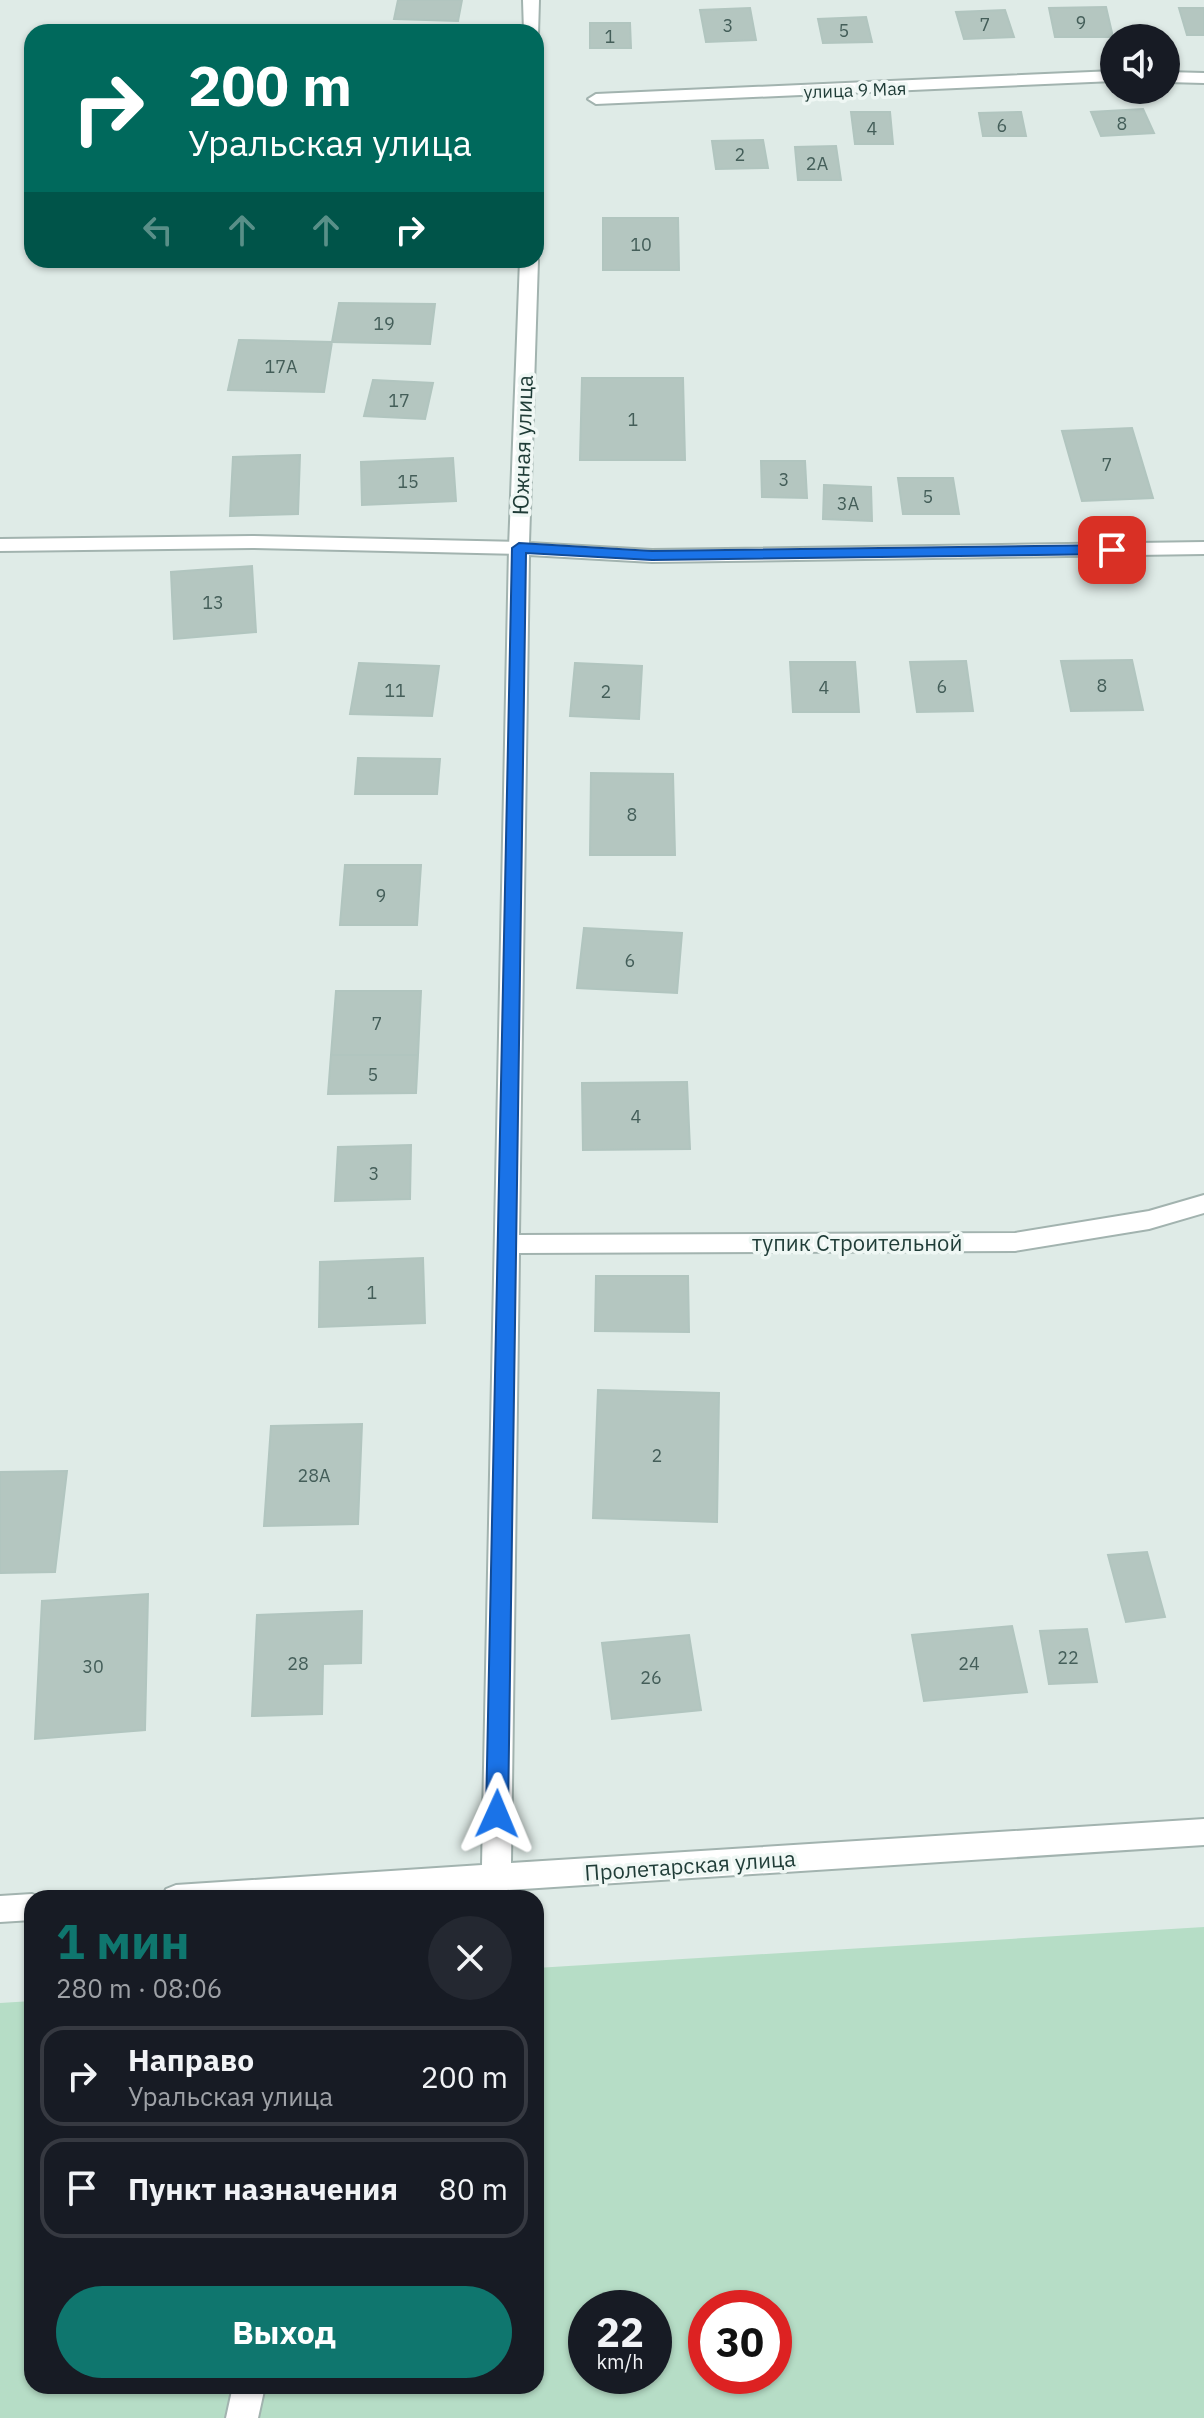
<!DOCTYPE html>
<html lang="ru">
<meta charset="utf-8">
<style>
:root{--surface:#171b24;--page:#242831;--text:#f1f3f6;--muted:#9ea1a6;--line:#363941;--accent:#0f766e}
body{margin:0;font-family:"IBM Plex Sans",sans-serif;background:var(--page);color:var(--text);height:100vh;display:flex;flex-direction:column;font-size:30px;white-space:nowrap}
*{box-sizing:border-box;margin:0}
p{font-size:26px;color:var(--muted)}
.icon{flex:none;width:44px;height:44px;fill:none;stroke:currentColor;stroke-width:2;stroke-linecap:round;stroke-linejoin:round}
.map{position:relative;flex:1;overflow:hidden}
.drawer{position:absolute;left:24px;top:1890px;width:520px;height:504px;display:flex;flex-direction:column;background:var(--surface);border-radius:24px;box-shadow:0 2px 6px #0004}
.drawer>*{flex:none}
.hud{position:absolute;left:24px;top:24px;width:520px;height:244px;border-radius:24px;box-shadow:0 2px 6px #0004;background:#00695c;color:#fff;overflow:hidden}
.tools{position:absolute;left:1100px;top:24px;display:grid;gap:16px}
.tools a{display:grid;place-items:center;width:80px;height:80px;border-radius:50%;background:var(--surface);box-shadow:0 2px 6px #0004;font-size:40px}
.speed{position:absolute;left:568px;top:2290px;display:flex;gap:16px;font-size:40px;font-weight:700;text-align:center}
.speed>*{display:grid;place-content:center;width:104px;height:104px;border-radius:50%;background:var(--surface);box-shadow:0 2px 6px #0004;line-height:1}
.speed small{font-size:20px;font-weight:400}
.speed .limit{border:12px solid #d22;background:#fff;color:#111}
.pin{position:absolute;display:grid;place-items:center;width:68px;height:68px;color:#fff;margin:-34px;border-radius:16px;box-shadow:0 4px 12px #0006}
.me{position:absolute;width:88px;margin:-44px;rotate:1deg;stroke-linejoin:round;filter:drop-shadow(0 0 6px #0008)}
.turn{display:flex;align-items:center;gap:28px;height:168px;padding:0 32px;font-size:36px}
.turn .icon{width:104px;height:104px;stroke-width:2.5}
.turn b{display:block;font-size:56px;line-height:68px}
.lanes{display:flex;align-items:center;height:76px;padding:0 32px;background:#0003;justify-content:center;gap:40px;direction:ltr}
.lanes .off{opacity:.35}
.round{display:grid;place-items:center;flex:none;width:84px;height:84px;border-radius:42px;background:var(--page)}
.summary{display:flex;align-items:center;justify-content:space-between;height:136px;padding:0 32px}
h1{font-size:48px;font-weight:700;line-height:60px;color:var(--accent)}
.primary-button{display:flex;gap:16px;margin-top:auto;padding:16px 32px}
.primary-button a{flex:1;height:92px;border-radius:48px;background:var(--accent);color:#fff;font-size:32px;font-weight:700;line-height:92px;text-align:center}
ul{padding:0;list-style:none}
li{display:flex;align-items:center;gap:24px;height:100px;margin:0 16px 12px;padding:0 16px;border:4px solid var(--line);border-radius:24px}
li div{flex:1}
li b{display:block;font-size:30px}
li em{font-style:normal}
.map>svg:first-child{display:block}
.green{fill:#b6ddc6;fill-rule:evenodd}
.building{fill:#b4c6c0;stroke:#b1c5bf;stroke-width:2}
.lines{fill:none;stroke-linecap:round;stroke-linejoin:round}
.service-casing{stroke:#a2b3af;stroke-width:4}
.minor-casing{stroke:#a2b3af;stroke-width:4}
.service{fill:#fff;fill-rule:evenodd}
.minor{fill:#fff;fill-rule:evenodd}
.route{fill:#1a73e8;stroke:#114b97;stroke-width:2}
.labels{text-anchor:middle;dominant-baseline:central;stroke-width:7;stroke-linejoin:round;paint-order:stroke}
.number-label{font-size:18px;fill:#445e59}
.far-street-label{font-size:18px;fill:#1f3c37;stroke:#eff7f4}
.street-label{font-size:22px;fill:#1f3c37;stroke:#eff7f4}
</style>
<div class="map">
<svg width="1204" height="2418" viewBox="0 0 1204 2418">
<rect width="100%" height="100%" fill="#dfebe7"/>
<path class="green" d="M1204 1927V2418H0V2003L32 2001V2386H536V1968ZM586 2308H654V2376H586ZM706 2308H774V2376H706Z"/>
<path class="building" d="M398 0H462L458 21 394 19Z
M1106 7 1113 37H1055L1049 8Z
M750 8 756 40 706 42 700 10Z
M1179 8H1204V35H1187Z
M1005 10 1014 37 964 39 956 12Z
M866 17 872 42 823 43 818 19Z
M590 23H630L631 48H590Z
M1143 109 1154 133 1101 136 1091 112Z
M851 112H890L893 144H855Z
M1021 112 1026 136H983L979 113Z
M763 140 768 168 716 169 712 141Z
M836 146 841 180H798L795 147Z
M603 218H678L679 270H603Z
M339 303 435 304 430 344 332 342Z
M239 340 332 342 324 392 228 390Z
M582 378H683L685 460H580Z
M373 380 433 383 425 419 364 416Z
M1132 428 1153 498 1082 501 1062 431Z
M300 455 298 514 230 516 233 457Z
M453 458 456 501 362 505 361 462Z
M761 461H805L807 498 762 497Z
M898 478H953L959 514H903Z
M824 485 871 487 872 521 823 519Z
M252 566 256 632 174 639 171 572Z
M1132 660 1143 710 1071 711 1061 661Z
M966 661 973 711 917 712 910 662Z
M790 662H855L859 712H793Z
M359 663 439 666 432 716 350 714Z
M575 663 642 666 639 719 570 716Z
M358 758 440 759 437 794H355Z
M591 773 673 774 675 855H590Z
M345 865H421L417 925H340Z
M584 928 682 933 677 993 577 988Z
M336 991H421L418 1055H331Z
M331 1055H418L416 1093 328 1094Z
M687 1082 690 1149 583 1150 582 1083Z
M411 1145 410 1199 335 1201 338 1147Z
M423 1258 425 1323 319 1327 320 1262Z
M596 1276H688L689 1332 595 1331Z
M598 1390 719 1393 717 1522 593 1518Z
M362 1424 358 1524 264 1526 271 1426Z
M67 1471 55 1572 0 1573V1472Z
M1147 1552 1165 1617 1126 1622 1108 1555Z
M148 1594 145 1730 35 1739 42 1601Z
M362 1611 361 1663 323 1664 322 1714 252 1716 257 1615Z
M1012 1626 1027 1692 924 1701 912 1635Z
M1087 1629 1097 1682 1049 1684 1040 1631Z
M689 1635 701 1710 612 1719 602 1643Z"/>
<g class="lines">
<g class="service-casing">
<path id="service" d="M252 536 519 542 529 548 519 554 252 548 0 551V539Z"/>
</g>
<g class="minor-casing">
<path id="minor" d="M523 0H539L538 35 536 32H524Z
M1114 71V81L596 104 588 99 596 94Z
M1166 72 1204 73V83L1166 82Z
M536 258 538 260 529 543 652 550 1204 542V554L652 562 529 555 519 1235 1015 1233 1149 1211 1204 1195V1213L1149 1229 1015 1251 519 1253 511 1863 1204 1819V1845L382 1898H162L166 1889 176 1885 482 1865 509 548 520 260Z
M32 1894 42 1898H32V1920L0 1922V1896Z
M233 2386H265L258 2418H226Z"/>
</g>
<use href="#service" class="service"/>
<use href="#minor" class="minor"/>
</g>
<path class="route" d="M519 543 652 551 1112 545 1119 550 1112 554 652 560 526 553 508 1814 505 1821 497 1824 489 1821 486 1814 512 548Z"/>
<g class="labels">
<g class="number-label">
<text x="1081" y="22">9</text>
<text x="985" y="24">7</text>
<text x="728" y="25">3</text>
<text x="844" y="30">5</text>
<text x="610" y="36">1</text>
<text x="1122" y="123">8</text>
<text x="1002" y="125">6</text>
<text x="872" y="128">4</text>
<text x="740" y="154">2</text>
<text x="817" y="163">2А</text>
<text x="641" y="244">10</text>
<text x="384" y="323">19</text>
<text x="281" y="366">17А</text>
<text x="399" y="400">17</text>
<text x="633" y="419">1</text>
<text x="1107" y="464">7</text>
<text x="784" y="479">3</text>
<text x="408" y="481">15</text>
<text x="928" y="496">5</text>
<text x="848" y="503">3А</text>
<text x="213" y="602">13</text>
<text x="1102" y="685">8</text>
<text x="942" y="686">6</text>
<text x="824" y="687">4</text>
<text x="395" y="690">11</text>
<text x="606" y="691">2</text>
<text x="632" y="814">8</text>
<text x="381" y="895">9</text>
<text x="630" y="960">6</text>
<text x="377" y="1023">7</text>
<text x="373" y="1074">5</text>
<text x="636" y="1116">4</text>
<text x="374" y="1173">3</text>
<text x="372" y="1292">1</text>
<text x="657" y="1455">2</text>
<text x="314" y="1475">28А</text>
<text x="1068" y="1657">22</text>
<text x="298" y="1663">28</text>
<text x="969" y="1663">24</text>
<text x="93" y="1666">30</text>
<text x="651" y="1677">26</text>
</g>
<g class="far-street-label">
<text transform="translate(855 90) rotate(-2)">улица 9 Мая</text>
</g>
<g class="street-label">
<text transform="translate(522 445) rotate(-88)">Южная улица</text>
<text x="857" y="1242">тупик Строительной</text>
<text transform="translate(690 1865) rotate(-4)">Пролетарская улица</text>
</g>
</g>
</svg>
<div class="tools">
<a><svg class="icon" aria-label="sound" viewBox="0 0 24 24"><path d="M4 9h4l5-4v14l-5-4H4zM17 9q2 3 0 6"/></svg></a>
</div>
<div class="speed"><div>22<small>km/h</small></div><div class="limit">30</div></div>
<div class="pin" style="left:1112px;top:550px;background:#d93025"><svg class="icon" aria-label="arrive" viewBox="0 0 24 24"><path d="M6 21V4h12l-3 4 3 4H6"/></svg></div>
<svg class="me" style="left:497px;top:1814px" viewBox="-20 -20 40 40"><path d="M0-17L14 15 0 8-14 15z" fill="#1a73e8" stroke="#fff" stroke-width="4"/></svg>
<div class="hud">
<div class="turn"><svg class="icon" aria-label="right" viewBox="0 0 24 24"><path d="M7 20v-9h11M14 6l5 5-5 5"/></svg><div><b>200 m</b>Уральская улица</div></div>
<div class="lanes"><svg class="icon off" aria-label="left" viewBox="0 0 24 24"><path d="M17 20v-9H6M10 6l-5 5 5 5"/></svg><svg class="icon off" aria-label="ahead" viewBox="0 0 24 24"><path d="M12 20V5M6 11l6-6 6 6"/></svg><svg class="icon off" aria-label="ahead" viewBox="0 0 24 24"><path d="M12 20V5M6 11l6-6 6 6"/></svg><svg class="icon" aria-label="right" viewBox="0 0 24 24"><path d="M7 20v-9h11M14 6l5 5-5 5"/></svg></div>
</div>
<section class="drawer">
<div class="summary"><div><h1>1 мин</h1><p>280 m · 08:06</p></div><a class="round"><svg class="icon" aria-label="close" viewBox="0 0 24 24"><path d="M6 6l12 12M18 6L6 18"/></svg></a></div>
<ul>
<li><svg class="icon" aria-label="right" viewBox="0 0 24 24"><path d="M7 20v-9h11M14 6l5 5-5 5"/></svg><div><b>Направо</b><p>Уральская улица</p></div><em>200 m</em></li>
<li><svg class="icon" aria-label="arrive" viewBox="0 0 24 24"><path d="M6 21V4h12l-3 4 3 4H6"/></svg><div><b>Пункт назначения</b></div><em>80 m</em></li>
</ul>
<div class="primary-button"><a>Выход</a></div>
</section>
</div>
